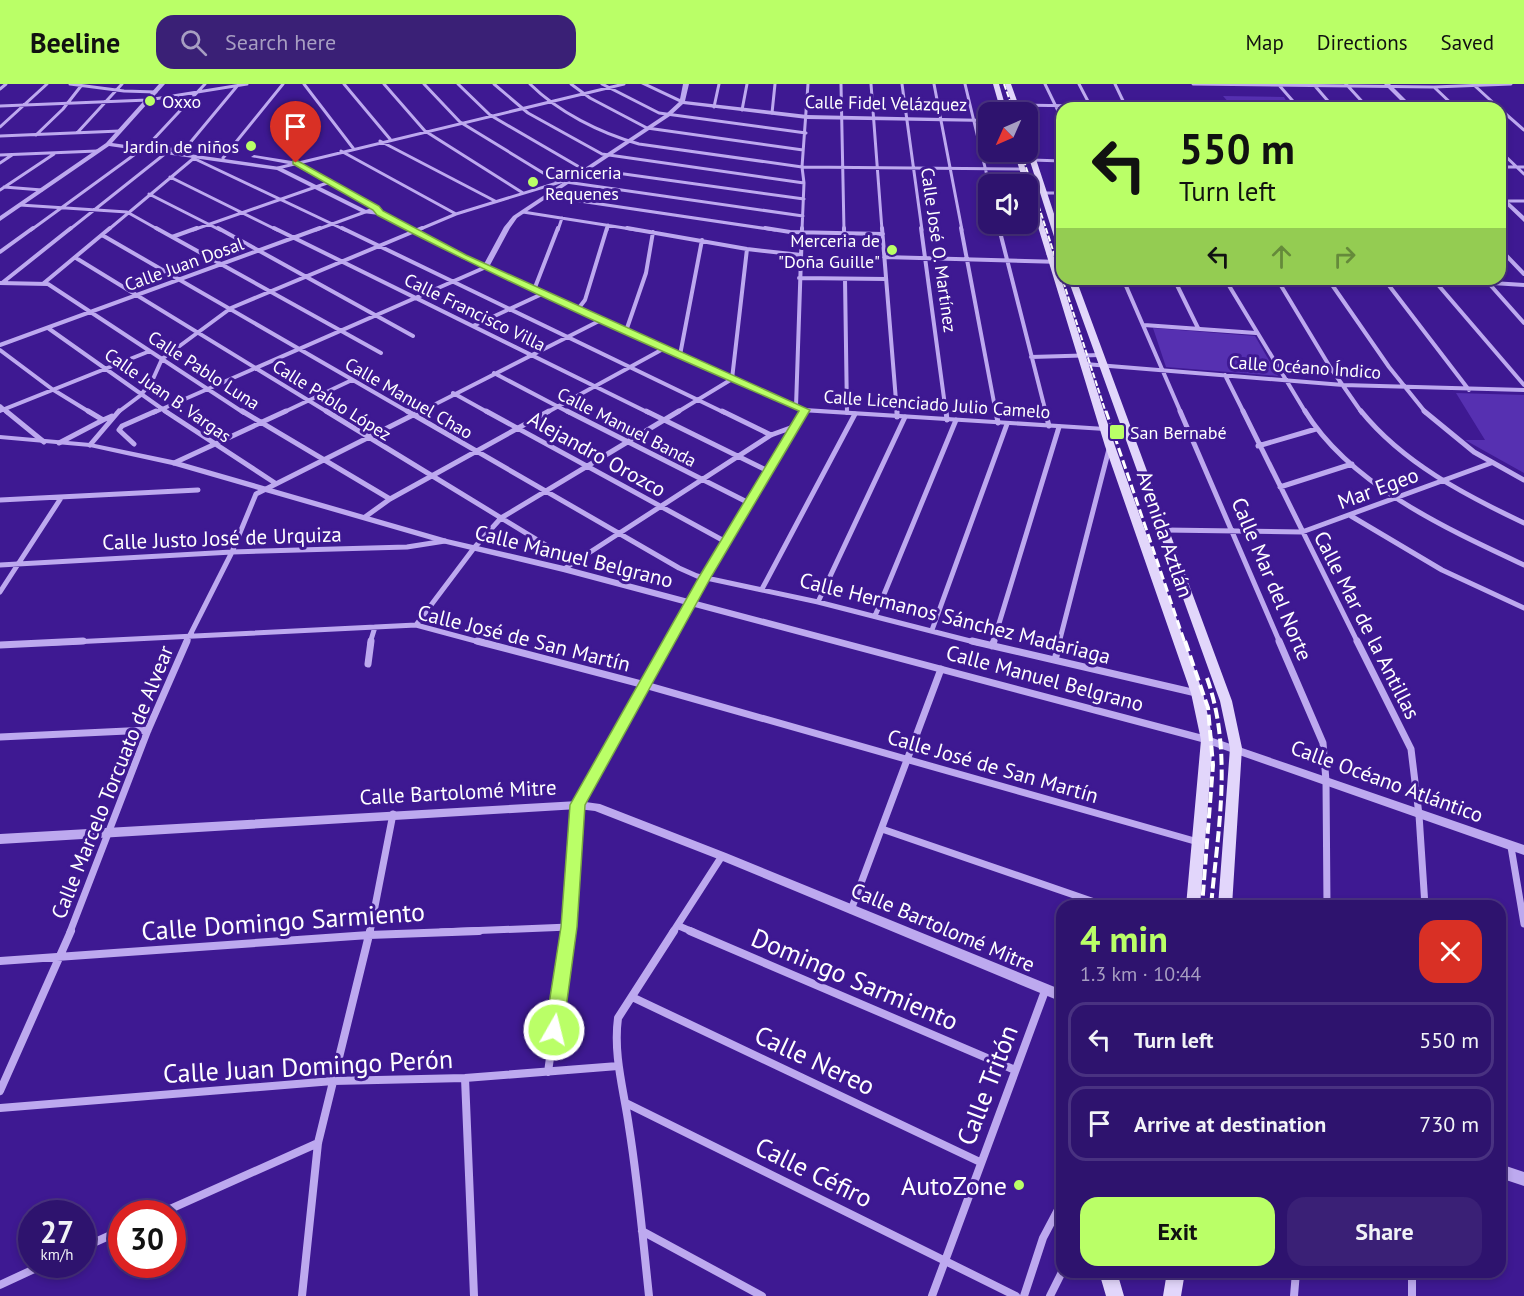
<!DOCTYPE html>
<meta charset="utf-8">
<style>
:root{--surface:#2e136e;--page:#3a2076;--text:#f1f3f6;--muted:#a79ec2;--line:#493281;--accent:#baff67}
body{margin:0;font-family:"PT Sans",sans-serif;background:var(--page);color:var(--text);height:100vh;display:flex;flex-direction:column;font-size:22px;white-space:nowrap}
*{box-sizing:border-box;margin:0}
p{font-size:20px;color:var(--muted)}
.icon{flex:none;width:33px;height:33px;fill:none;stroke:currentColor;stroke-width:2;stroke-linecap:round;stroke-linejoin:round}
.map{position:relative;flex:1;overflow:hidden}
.panel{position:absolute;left:1056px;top:816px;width:450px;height:378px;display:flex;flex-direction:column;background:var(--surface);border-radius:18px;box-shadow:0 3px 9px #0003,0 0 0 2px var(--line)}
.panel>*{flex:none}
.guide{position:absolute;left:1056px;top:18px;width:450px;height:183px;border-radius:18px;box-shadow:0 3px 9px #0003,0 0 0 2px var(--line);background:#baff67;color:#111;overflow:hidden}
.needle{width:39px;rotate:225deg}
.buttons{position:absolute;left:978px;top:18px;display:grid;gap:12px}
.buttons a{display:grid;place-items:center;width:60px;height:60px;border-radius:12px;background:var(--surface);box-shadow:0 3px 9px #0003,0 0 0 2px var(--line);font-size:30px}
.speed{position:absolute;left:18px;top:1116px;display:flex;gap:12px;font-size:30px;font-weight:700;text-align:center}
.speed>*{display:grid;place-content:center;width:78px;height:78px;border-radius:50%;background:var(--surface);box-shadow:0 3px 9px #0003,0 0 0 2px var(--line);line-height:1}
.speed small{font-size:15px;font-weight:400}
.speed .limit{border:9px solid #d22;background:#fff;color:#111}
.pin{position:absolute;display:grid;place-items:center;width:51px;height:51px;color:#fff;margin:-62px -26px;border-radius:50% 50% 50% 0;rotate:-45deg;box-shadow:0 0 6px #0007}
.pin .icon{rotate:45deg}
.me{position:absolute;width:66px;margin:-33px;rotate:8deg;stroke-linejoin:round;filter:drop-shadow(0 0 4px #0008)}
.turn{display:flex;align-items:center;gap:21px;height:126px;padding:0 24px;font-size:27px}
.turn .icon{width:78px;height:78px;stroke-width:2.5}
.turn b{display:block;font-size:42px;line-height:51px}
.lanes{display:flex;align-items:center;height:57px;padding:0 24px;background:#0003;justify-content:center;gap:30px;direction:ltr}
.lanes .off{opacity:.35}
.round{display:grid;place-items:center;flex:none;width:63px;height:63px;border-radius:18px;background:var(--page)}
.head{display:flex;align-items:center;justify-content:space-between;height:102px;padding:0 24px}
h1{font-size:36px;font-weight:700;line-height:45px;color:var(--accent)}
.cta{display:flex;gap:12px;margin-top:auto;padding:12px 24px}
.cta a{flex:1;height:69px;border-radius:18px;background:var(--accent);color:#111;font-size:24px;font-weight:700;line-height:69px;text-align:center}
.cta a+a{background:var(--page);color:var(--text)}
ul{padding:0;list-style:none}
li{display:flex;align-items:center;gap:18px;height:75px;margin:0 12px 9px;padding:0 12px;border:3px solid var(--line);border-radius:18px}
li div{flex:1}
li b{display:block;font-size:22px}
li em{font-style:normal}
header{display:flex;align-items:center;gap:36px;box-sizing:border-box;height:84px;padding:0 30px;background:var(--accent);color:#111}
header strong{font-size:28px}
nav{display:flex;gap:33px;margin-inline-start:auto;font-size:21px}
.search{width:420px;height:54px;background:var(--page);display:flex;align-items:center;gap:15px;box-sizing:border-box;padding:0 21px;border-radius:18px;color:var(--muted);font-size:22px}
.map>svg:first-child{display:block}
.green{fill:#5630b1}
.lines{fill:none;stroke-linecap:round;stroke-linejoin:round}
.minor-far4{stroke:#bda9ef;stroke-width:3}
.minor-far3{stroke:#bda9ef;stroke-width:4}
.minor-far2{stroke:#bda9ef;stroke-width:5}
.minor-far1{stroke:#bda9ef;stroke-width:7}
.minor{stroke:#bda9ef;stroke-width:8}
.tertiary{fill:#bda9ef;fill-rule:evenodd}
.secondary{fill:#e2d6fb;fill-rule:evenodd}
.rail-far2{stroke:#fff;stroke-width:2;stroke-dasharray:6 2;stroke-linecap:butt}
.rail-far1{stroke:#fff;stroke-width:3;stroke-dasharray:9 4;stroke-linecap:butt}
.rail{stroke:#fff;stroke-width:4;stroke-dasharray:11 4.5;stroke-linecap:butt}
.route{fill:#baff67;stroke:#79a643;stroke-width:1.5}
.poi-dot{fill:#baff67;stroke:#3e1992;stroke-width:2}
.labels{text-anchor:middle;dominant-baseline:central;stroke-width:6;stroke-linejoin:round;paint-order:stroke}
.far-poi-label{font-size:18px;fill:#fff;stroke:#3e1992;text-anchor:start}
.far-street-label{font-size:18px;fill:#fff;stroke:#3e1992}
.street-label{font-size:21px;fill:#fff;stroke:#3e1992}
.near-street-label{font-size:26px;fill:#fff;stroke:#3e1992}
.near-poi-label{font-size:26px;fill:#fff;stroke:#3e1992;text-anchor:end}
</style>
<header>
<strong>Beeline</strong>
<div class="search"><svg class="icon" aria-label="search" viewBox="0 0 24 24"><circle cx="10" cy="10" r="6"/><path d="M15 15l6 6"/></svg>Search here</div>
<nav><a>Map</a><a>Directions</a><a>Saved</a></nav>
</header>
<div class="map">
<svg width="1524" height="1212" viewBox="0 0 1524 1212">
<rect width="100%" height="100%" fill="#3e1992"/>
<path class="green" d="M1223 12 1284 13 1289 22 1231 21Z
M1153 244 1255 252 1278 292 1166 283Z
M1456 309 1524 311V389L1465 356H1485Z"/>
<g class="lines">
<path class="minor-far4" d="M70 0 124 7 156 8
M304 0 353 64
M344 0 390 55
M384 0 425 47 523 109
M424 0 460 38 558 98
M458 0 490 31 581 84 804 115
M494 0 528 29 602 70 804 99
M530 0C558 28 600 49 639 60L802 83 1023 85
M571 0 590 14 647 44 803 66
M602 0 659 29 806 49
M841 0 844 146
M871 0 882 146
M902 0 922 146
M934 0 962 146
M965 0 989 100
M1045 0 1062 35
M1079 0 1091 23
M1115 0 1126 23
M1193 0 1434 3 1511 0
M1278 0 1299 24
M1346 0 1368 24
M1315 2 1334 24
M1475 2 1499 24
M1435 4 1456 24
M0 5 6 0
M1016 21 1219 24
M0 22 148 16 247 0
M714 23 719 0
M1500 25 1524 46
M742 26 747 0
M772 29 775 0
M0 43 47 0
M77 49 122 0
M36 51 63 25 81 2
M0 52 120 47
M380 57 495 117
M184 66 238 1
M341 67 456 130
M1500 67 1524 90
M0 71 97 67
M193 74 345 146
M223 74 283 0
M1032 76 1062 77
M0 79 12 71
M1500 83H1524
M278 84 624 0
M170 93 277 146
M566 98 803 132
M4 103 42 106
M0 106 54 70
M1044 109H1062
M149 110 220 146
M546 112 775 146
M1500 117H1524
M20 121 127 128 159 146
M523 128 637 146
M998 140 999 146
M31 146 149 60 205 0
M69 146 171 65
M108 146 194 74
M193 146 330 98
M316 146 376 124
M418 146 456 130 570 95
M558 146 562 134
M607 146 608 141
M802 146 804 99 802 83 808 0"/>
<path class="minor-far3" d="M156 144 381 269
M218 144 413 252
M274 144 649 329
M342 144 725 329
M627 144 747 165 801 171
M765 144 790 148 883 150
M844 144V150
M882 144 897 329
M921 144 946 329
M961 144 996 329
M999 144 1046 329
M102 151 410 329
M172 153 197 144
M1500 165 1524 190
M0 168 33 144
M884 173 1062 178
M76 174 329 329
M799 194 886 195
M845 195 847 329
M1123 195 1181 329
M1174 195 1198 244
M1225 195 1306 329
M1277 195 1330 283 1362 329
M1328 195 1389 283 1426 329
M1384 195 1469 306
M1433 195 1524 301
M1485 195 1524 239
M0 199 48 200 244 329
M2 199 71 144
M44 199 110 144
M534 206 558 144
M578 225 585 216 607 144
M1144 241 1256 249
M473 242 542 210
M48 244 168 329
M626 247 646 189 653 148
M0 261 320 144
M0 266 52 305 91 329
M680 271 702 156
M1031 273 1100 271
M1085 280 1343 301 1524 306
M494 289 570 329
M1225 291 1244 329
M453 309 489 329
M0 322 8 329
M796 323 802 144
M0 327 150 267
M117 329 141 311 153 295 162 275 231 224 422 144
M153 329 486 183
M282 329 352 296
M418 329 601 236
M546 329 663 265
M676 329 732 295 747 165
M803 329 804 326"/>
<path class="minor-far2" d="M6 327 44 358
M88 327 103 336 112 332
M165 327 275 399
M242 327 390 415
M326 327 575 479
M407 327 679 484 697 492 818 518 978 559
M486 327 726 458
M567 327 749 419
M646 327 768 387
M722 327 771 351
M897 327V333
M946 327 947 336
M996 327 998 339
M1045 327 1049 342
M1180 327 1280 559
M1243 327 1358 559
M1305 327C1350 401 1449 446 1524 481
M1361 327C1403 379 1465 411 1524 439
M1424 327 1474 368 1524 396
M59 359 103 336
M134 360 119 346 122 342 156 327
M90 361 119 327
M1258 362 1316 345
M174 379 286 327
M1280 403 1352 380
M0 416 198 406
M1351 432 1442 486 1524 524
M365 433 390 415 549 327
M1165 446 1302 448 1491 379
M0 481 232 468 407 463 445 457
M564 485 771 351 793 343
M762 505 855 330
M0 508 61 414
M818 518 905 333
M875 532 956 336
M416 541 474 464 501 434 679 327
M932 546 1007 340
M52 559 416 541 483 559
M186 559 232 468 256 410 421 327
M370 559 375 543
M669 559 803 327
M993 559 1059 343
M1059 559 1109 365"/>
<path class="minor-far1" d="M477 557 645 601 1198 758
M972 557 1196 609
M1279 557 1323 659 1326 697 1327 822
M1357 557 1411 665 1419 731 1425 822
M0 561 83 557
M992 562 994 557
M1055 576 1060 557
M368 580 371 557
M0 653 148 646
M882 745 1106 822
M1511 763 1524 840
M851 826 941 585
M679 842 693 848
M70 848 148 646 187 557
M370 848 393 730
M441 848 569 843
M568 848 578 721 669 557
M673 848 722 772"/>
<path class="minor" d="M690 847 1015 986
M0 877 369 851 479 847
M632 913 980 1078
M548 988 568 847
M465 994 474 1212
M0 1007 71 847
M626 1019 1016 1212
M0 1024 333 997 465 994 618 982
M159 1130 318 1059
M642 1147 762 1212
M82 1164 122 1146
M1412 1188V1212
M0 1201 45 1180
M302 1212 318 1059 370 847
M649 1212C643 1156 638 1099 629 1043 624 1007 613 971 618 934L674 847
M932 1212 1045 907
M1024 1212 1043 1154 1062 1118
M1050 1212 1062 1188
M1294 1212 1296 1188"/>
<path class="tertiary" d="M159 0H165L112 59 280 83 366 126 375 127 294 81 251 73 254 71 298 78 378 123 382 128 484 180 504 143 513 132 666 30 679 18 641 0H648L680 15 683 0H689L685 17 807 31 988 35V38L807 35 683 20 670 32 517 134 510 144 489 183 805 324 1105 343 1109 345 1105 347 801 328 540 211 461 174 379 131 363 129 277 86 109 62 0 137V132L106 59Z
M1384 0H1390L1414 24H1408Z
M1500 110 1524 132V138L1500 115Z
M1062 168V172H1049L1046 170 1049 168Z
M1426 195H1461L1524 199V203L1429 197Z
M0 351 90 359 177 377 447 455 564 482 1207 652 1524 761V771L1205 659 563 488 442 459 172 381 90 363 0 355Z
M578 717 600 720 726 769 1062 906V918L718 775 595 727 578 725 0 760V750Z
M1500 1080 1524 1088V1102L1500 1094Z"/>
<path class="secondary" d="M993 0H999L1007 28H1001Z
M1005 0H1011L1021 28H1015Z
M1028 58 1031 60 1062 154V167L1058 165 1027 68Z
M1014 68H1020L1115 362 1203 609 1213 656 1200 822H1186L1201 656 1191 609 1105 362 1028 110V100H1024Z
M1068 195H1076L1232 617 1242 664 1232 822H1218L1230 664 1220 617Z
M1099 1188H1117L1124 1212H1106Z
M1167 1188H1185L1181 1212H1163Z"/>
<path class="rail-far2" d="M1004 0 1014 28
M1021 68 1106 329"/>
<path class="rail-far1" d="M1106 327 1185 559"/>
<path class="rail" d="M1185 557 1208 624 1213 681 1202 822
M1207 594C1233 668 1218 745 1211 822"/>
</g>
<path class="route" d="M293 77H298L379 122 383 127 466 171 810 326 711 493 585 721 577 843 563 946 560 952 554 955 548 952 545 946 561 843 570 721 699 493 799 327C656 265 514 203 377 131L373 126 293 80Z"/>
<g class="poi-dot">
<circle cx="150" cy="17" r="6"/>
<circle cx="251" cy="62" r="6"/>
<circle cx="533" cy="98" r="6"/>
<circle cx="892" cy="166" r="6"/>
<rect x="1109" y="340" width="16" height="16" rx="3"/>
<circle cx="1019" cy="1101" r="6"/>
</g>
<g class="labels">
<g class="far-poi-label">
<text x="162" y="17">Oxxo</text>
<text x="239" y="62" text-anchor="end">Jardin de niños</text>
<text x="545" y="88">Carniceria<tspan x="545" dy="21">Requenes</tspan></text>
<text x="880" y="156" text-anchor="end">Merceria de<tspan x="880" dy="21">"Doña Guille"</tspan></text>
<text x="1130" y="348">San Bernabé</text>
</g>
<g class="far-street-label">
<text transform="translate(886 19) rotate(1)">Calle Fidel Velázquez</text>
<text transform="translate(939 166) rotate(82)">Calle José O. Martínez</text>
<text transform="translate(184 180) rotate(-20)">Calle Juan Dosal</text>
<text transform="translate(475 228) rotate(26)">Calle Francisco Villa</text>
<text transform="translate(1305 283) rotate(4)">Calle Océano Índico</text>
<text transform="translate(204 286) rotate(33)">Calle Pablo Luna</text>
<text transform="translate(168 311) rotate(35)">Calle Juan B. Vargas</text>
<text transform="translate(409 314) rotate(30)">Calle Manuel Chao</text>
<text transform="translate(332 316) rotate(32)">Calle Pablo López</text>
<text transform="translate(937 320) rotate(4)">Calle Licenciado Julio Camelo</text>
<text transform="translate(627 343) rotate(27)">Calle Manuel Banda</text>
</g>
<g class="street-label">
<text transform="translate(597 370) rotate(29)">Alejandro Orozco</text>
<text transform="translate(1378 404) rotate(-20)">Mar Egeo</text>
<text transform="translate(1165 450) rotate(71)">Avenida Aztlán</text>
<text transform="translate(222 454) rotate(-2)">Calle Justo José de Urquiza</text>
<text transform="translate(574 472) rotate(14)">Calle Manuel Belgrano</text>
<text transform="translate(1272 495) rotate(67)">Calle Mar del Norte</text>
<text transform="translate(955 534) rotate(14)">Calle Hermanos Sánchez Madariaga</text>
<text transform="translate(1367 541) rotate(63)">Calle Mar de la Antillas</text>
<text transform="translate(524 554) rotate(14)">Calle José de San Martín</text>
<text transform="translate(1045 594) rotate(15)">Calle Manuel Belgrano</text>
<text transform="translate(993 682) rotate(16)">Calle José de San Martín</text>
<text transform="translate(1387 697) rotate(20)">Calle Océano Atlántico</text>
<text transform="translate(112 698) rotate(-68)">Calle Marcelo Torcuato de Alvear</text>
<text transform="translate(458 708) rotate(-3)">Calle Bartolomé Mitre</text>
<text transform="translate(943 843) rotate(23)">Calle Bartolomé Mitre</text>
</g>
<g class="near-street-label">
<text transform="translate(283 837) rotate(-4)">Calle Domingo Sarmiento</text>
<text transform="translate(855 895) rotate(23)">Domingo Sarmiento</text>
<text transform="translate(815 976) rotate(25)">Calle Nereo</text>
<text transform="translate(308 982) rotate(-3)">Calle Juan Domingo Perón</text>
<text transform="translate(987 1001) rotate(-69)">Calle Tritón</text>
<text transform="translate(814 1088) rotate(26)">Calle Céfiro</text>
</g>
<g class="near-poi-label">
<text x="1007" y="1101">AutoZone</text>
</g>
</g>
</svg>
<div class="buttons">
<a><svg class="needle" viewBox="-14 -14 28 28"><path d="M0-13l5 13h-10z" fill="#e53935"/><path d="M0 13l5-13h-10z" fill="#a79ec2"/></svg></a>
<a><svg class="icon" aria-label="sound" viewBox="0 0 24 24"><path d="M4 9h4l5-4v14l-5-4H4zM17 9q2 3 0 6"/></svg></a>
</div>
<div class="speed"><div>27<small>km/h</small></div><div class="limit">30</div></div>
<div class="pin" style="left:296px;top:79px;background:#d93025"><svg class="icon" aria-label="arrive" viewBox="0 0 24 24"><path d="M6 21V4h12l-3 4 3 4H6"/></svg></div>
<svg class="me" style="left:554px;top:946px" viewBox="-20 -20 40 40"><circle r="17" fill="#baff67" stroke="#fff" stroke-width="3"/><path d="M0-11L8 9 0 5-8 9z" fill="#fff"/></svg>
<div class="guide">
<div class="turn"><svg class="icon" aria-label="left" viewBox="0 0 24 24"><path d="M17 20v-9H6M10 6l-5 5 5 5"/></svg><div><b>550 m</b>Turn left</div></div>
<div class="lanes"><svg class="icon" aria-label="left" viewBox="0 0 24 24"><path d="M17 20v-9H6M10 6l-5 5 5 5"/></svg><svg class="icon off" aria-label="ahead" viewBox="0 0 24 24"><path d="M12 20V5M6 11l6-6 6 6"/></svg><svg class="icon off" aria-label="right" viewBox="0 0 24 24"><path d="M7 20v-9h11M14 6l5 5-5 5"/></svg></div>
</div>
<section class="panel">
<div class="head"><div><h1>4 min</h1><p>1.3 km · 10:44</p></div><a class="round" style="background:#d93025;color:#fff"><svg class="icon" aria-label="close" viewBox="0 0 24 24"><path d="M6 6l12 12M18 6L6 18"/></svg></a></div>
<ul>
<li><svg class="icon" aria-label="left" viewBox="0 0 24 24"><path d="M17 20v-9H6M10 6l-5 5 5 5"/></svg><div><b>Turn left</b></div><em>550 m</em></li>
<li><svg class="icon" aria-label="arrive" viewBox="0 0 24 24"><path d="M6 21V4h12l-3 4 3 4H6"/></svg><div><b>Arrive at destination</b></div><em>730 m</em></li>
</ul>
<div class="cta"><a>Exit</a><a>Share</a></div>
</section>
</div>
